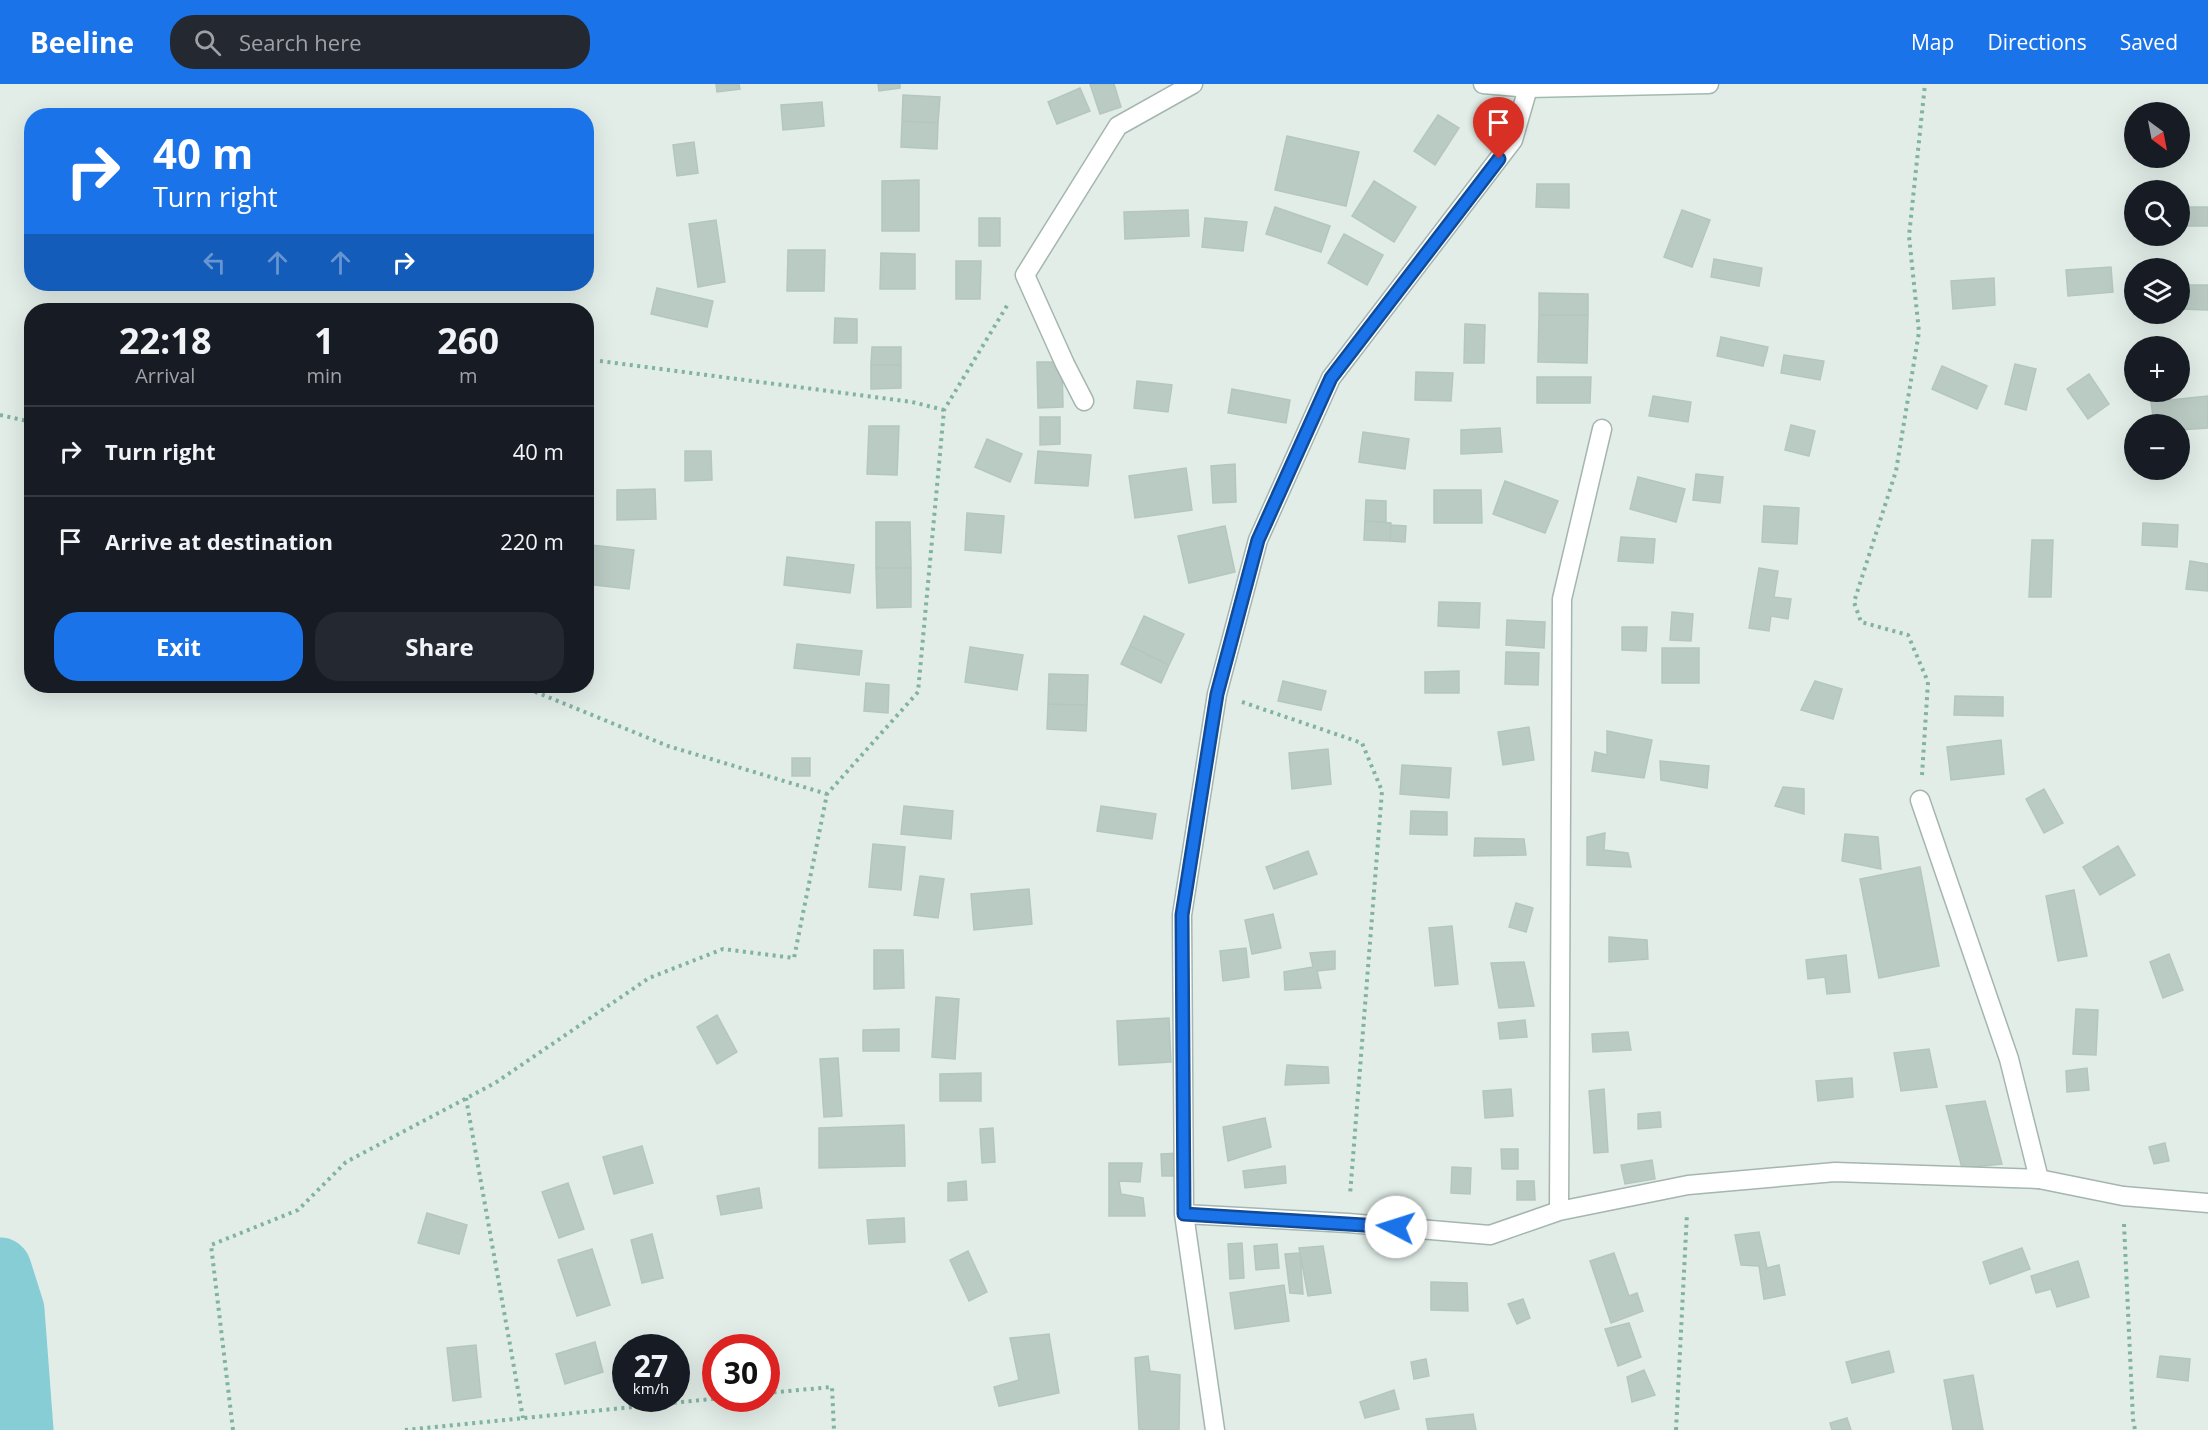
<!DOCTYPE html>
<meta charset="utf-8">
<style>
:root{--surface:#171b24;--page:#242831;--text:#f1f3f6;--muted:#9ea1a6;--line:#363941;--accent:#1a73e8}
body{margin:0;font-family:"Open Sans",sans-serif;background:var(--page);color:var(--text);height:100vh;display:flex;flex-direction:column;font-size:22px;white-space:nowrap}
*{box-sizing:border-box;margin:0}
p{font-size:20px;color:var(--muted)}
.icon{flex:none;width:33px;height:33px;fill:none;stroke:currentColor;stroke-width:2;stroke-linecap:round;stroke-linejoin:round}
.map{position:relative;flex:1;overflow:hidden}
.side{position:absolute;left:24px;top:219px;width:570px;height:390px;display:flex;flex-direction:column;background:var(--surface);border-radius:24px;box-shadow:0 6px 24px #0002}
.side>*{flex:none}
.hud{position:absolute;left:24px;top:24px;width:570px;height:183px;border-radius:24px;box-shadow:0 6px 24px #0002;background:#1a73e8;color:#fff;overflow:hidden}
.needle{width:39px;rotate:148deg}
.tools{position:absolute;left:2124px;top:18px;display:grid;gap:12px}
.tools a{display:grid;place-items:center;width:66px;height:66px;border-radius:50%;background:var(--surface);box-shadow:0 6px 24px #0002;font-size:30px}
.speed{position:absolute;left:612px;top:1250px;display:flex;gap:12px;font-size:30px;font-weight:700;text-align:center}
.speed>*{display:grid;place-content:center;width:78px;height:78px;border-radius:50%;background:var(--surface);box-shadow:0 6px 24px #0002;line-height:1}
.speed small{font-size:15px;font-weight:400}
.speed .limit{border:9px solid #d22;background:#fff;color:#111}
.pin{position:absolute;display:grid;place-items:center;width:51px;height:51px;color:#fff;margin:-62px -26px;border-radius:50% 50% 50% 0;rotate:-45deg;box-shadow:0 0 6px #0007}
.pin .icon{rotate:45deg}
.me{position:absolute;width:66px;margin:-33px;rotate:275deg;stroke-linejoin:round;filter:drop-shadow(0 0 4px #0008)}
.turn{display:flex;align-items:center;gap:21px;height:126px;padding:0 30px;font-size:27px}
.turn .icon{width:78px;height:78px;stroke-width:2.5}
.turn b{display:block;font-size:42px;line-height:51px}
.lanes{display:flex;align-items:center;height:57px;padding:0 30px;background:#0003;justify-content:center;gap:30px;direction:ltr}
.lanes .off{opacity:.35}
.eta{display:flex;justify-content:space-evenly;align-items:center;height:102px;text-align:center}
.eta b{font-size:36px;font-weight:700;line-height:42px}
.button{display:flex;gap:12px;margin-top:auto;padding:12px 30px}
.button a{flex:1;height:69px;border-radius:24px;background:var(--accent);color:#fff;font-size:24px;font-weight:700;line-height:69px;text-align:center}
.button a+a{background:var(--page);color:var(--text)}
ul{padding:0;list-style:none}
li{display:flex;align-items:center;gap:18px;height:90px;padding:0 30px;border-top:2px solid var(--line)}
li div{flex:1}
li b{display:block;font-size:22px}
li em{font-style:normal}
header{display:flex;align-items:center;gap:36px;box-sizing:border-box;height:84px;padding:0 30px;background:var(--accent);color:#fff}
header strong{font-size:28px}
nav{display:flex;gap:33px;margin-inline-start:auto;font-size:21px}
.search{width:420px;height:54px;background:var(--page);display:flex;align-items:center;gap:15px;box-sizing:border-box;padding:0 21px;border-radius:24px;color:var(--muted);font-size:22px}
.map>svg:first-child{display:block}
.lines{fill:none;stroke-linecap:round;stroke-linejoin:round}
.river{stroke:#86cdd6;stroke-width:63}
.building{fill:#bacbc3;stroke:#b4c7be;stroke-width:1.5}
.lane-casing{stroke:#a4b6af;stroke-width:21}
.street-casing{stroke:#a4b6af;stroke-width:21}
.secondary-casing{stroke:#9fbaaf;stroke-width:21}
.path{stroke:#80b3a1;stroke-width:4;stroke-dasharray:3 4.5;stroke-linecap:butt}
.lane{stroke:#fff;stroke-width:18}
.street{stroke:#fff;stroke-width:18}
.secondary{stroke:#fff;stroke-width:18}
.route-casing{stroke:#114b97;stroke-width:15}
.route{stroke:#1a73e8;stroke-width:10}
</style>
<header>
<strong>Beeline</strong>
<div class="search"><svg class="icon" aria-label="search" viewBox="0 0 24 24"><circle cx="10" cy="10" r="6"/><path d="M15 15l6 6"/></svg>Search here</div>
<nav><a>Map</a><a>Directions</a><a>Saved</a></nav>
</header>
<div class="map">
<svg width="2208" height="1346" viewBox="0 0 2208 1346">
<rect width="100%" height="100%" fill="#e2ede8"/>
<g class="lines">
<path class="river" d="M0 1185 13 1226 22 1346"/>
</g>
<path class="building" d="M716 0H739L740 5 717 8Z
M878 0H900V4L879 7Z
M1090 0H1114L1121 23 1100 30Z
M1080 4 1090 27 1057 40 1048 18Z
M903 11 940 13 938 39 902 37Z
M822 18 824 42 783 46 781 21Z
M1438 31 1459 44 1435 81 1414 67Z
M902 37 938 39 937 65 901 63Z
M1287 52 1359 68 1346 122 1275 106Z
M694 58 698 89 677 92 673 61Z
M919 96V147H882V97Z
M1374 97 1416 123 1394 158 1352 132Z
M1537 100H1569V124L1536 123Z
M1275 123 1330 142 1321 168 1266 150Z
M2180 123H2208V142H2180Z
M1188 126 1189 152 1125 155 1124 128Z
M1682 126 1710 136 1692 183 1664 173Z
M979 134H1000V162H979Z
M1205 134 1247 138 1243 167 1202 163Z
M716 136 725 198 698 203 689 140Z
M1344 150 1383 171 1367 201 1328 179Z
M788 166H825L824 207H787Z
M881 169 915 170V205H880Z
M1714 175 1762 184 1759 202 1711 193Z
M956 177H981L980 215H956Z
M2111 183 2113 208 2068 212 2066 186Z
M1994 194 1995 221 1953 225 1951 197Z
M2180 201H2208V226L2180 225Z
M657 204 713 217 707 243 651 230Z
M1539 209 1588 210V231H1539Z
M1539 231H1588L1587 279 1538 278Z
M835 234 857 235V259H834Z
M1465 240 1485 241 1484 279H1464Z
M1721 253 1768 263 1763 282 1717 272Z
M872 263H901V281H871Z
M1784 271 1824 277 1820 296 1781 289Z
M1037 278H1062L1063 323 1038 324Z
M2015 280 2036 285 2026 326 2005 320Z
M871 281H901V304L871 305Z
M1942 282 1987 302 1977 325 1932 305Z
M1416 288 1453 289 1451 317 1415 316Z
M2089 290 2109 320 2088 335 2067 305Z
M1537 293H1591L1590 319H1537Z
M1137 297 1172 301 1168 328 1134 324Z
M1232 305 1290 316 1286 339 1228 329Z
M1653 312 1691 318 1688 338 1649 332Z
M2208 312V344L2180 346V340H2154L2151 318Z
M1040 333H1060V360L1040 361Z
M1791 341 1815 347 1809 372 1785 366Z
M869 342H899L897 391 867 390Z
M1500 344 1502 368 1461 370V346Z
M1363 348 1409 355 1405 385 1359 378Z
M987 355 1022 370 1010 398 975 383Z
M685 367H711L712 396 685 397Z
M1038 367 1091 371 1088 402 1035 399Z
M1235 380 1236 418 1213 419 1211 382Z
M1186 384 1192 426 1135 434 1129 392Z
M1696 390 1723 393 1720 419 1693 416Z
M1638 393 1685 405 1676 438 1630 425Z
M1505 397 1558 417 1545 449 1493 430Z
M655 405 656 435 617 436V406Z
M1434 406H1481L1482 439H1434Z
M1366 416 1386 417V438L1365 437Z
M1764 422 1799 424 1797 460 1762 458Z
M967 429 1004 432 1001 469 965 466Z
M1365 437 1391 439 1390 457 1364 456Z
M876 438H910L911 484H876Z
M2143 439 2178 441 2177 463 2142 461Z
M1391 441 1406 442 1405 458 1390 457Z
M1225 442 1235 488 1189 499 1178 452Z
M1621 453 1655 455 1653 479 1618 477Z
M2032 456H2053L2051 513H2029Z
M591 461 634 466 629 505 586 500Z
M787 473 854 481 850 509 784 501Z
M2190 477 2208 480V507L2186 505Z
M876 484H911V523L877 524Z
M1759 484 1778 487 1774 513 1791 515 1788 535 1771 532 1769 547 1749 544Z
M1439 518 1480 519 1479 544 1438 542Z
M1672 528 1693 530 1691 557 1670 556Z
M1144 532 1184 550 1169 581 1130 562Z
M1507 536 1545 538 1544 564 1506 561Z
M1622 543H1647L1646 567 1622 566Z
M797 560 862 567 859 591 794 584Z
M1130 562 1169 581 1161 599 1121 580Z
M970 563 1023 571 1017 606 965 598Z
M1662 564H1699V599H1662Z
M1506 568 1539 569 1538 601 1505 600Z
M1459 587V609H1425V588Z
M1049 590 1088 591 1087 621 1048 620Z
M1283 597 1326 607 1321 626 1278 617Z
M1815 597 1842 605 1833 635 1801 626Z
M866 599 889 601 888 629 864 627Z
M1955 612 2003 613V632L1954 631Z
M1048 620 1087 621 1086 647 1047 645Z
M1529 643 1534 676 1503 681 1498 648Z
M1607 647 1652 656 1644 694 1592 687 1595 668 1607 671Z
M2001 656 2004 690 1951 696 1947 663Z
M1328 665 1331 700 1292 705 1289 669Z
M792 674H810V692H792Z
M1660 677 1709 682 1707 704 1661 696Z
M1402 681 1451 684 1449 714 1400 710Z
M1783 703 1804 705V730L1775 722Z
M2044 705 2063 739 2044 749 2026 715Z
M904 722 953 727 951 755 901 750Z
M1101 722 1156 730 1152 755 1097 747Z
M1411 727 1447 728V751L1410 750Z
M1605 749 1604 766 1628 769 1631 783 1587 781V753Z
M1845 750 1878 753 1881 785 1842 777Z
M1475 754 1524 755 1526 771 1474 772Z
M873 760 905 763 901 806 869 803Z
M2118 762 2135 791 2100 811 2083 783Z
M1308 767 1317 790 1274 805 1266 783Z
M1920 783 1939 882 1879 894 1860 795Z
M920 792 944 795 938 834 914 831Z
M1029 805 1032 840 974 846 971 810Z
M2074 806 2087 872 2058 877 2046 812Z
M1516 819 1533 824 1526 848 1509 843Z
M1273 830 1281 864 1252 870 1245 836Z
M1452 842 1458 900 1435 902 1429 844Z
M1609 853 1647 856 1648 875 1609 878Z
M1246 864 1249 893 1223 897 1220 867Z
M874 866H903L904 904 874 905Z
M1335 867V885L1317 887 1321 904 1285 906 1284 888 1313 883 1310 869Z
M2169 870 2183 906 2163 914 2150 878Z
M1846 871 1850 908 1827 910 1825 893 1808 895 1806 876Z
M1524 878 1534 922 1499 924 1491 879Z
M936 913 959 915 955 975 932 973Z
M2076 925 2098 926 2096 971 2073 970Z
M717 931 737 968 717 980 697 943Z
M1169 934 1171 978 1119 981 1117 937Z
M1525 936 1527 953 1500 955 1498 939Z
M899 945V967H863V946Z
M1628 948 1631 966 1593 968 1592 950Z
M1929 965 1937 1003 1901 1007 1894 969Z
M838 974 842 1032 824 1033 820 975Z
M1287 981 1328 983 1329 999 1285 1001Z
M2087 984 2089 1006 2067 1008 2066 987Z
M981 989V1017H940V990Z
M1852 994 1853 1013 1818 1017 1816 997Z
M1511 1005 1513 1032 1485 1034 1483 1007Z
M1604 1005 1608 1068 1594 1069 1589 1007Z
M1985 1017 2002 1080 1962 1084 1946 1022Z
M1660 1028 1661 1043 1638 1045V1030Z
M1265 1034 1271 1063 1228 1077 1223 1043Z
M904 1041 905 1082 819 1084V1044Z
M993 1044 995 1078 982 1079 980 1045Z
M2165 1059 2169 1077 2154 1080 2149 1063Z
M642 1062 653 1099 614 1110 603 1073Z
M1501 1065H1518V1085H1502Z
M1181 1069 1182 1092H1162L1161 1070Z
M1652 1076 1655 1095 1625 1100 1621 1081Z
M1109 1079H1142L1140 1098 1119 1097 1121 1110 1143 1114 1145 1132H1109Z
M1285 1082 1286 1099 1245 1104 1243 1087Z
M1452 1083 1471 1084 1470 1110 1451 1109Z
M966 1097 967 1116 948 1117V1099Z
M1517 1097H1534L1535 1116H1517Z
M568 1099 584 1145 559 1154 542 1108Z
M759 1104 762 1124 721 1131 717 1112Z
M427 1129 467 1141 459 1170 418 1159Z
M904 1134 905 1158 869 1160 867 1136Z
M1759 1148 1767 1184 1779 1181 1785 1211 1764 1215 1759 1182 1741 1181 1735 1151Z
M652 1150 663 1194 642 1199 631 1156Z
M1242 1159 1244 1194 1230 1195 1228 1160Z
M1277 1160 1279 1184 1256 1186 1254 1162Z
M1323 1162 1331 1209 1308 1212 1299 1164Z
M2022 1164 2030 1185 1990 1200 1983 1178Z
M592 1165 610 1221 577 1232 558 1176Z
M968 1167 987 1208 969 1217 950 1176Z
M1300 1169 1303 1210 1290 1209 1285 1170Z
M1614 1169 1629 1212 1637 1209 1643 1227 1611 1239 1590 1177Z
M2078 1177 2089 1213 2057 1223 2051 1205 2036 1209 2031 1192Z
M1431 1198 1467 1199 1468 1227 1431 1226Z
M1284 1201 1289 1237 1235 1245 1230 1209Z
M1523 1215 1530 1234 1517 1240 1508 1220Z
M1629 1239 1641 1273 1618 1282 1605 1245Z
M1049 1250 1059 1309 999 1322 994 1303 1019 1296 1010 1254Z
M595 1258 603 1288 565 1300 556 1270Z
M476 1261 481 1313 453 1317 447 1264Z
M1889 1267 1894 1288 1852 1299 1846 1278Z
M1148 1272 1150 1287 1180 1291 1179 1346H1139L1135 1274Z
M2160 1272 2190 1275 2188 1297 2157 1293Z
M1426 1275 1429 1292 1414 1295 1411 1278Z
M1644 1286 1655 1311 1632 1318 1627 1293Z
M1973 1291 1983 1346H1953L1944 1296Z
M1394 1306 1399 1325 1365 1334 1360 1318Z
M1473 1330 1476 1346H1428L1426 1335Z
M1847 1334 1851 1346H1832L1830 1339Z"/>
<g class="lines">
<g class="lane-casing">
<path id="lane" d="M1084 317 1065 280 1025 191 1118 42 1193 0
M1920 716 2009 975 2039 1095"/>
</g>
<g class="street-casing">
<path id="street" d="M1559 1127 1562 515 1602 345
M1184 1130 1348 1139 1490 1151 1559 1127 1688 1101 1835 1088 2039 1095 2123 1112 2208 1119
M1215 1346 1184 1130 1182 831 1217 610 1258 456 1331 294 1513 56 1528 4"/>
</g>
<g class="secondary-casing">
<path id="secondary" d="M1483 0 1528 4 1709 0"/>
</g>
<path class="path" d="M600 277 912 318 944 326
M0 331 32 338
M521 602 668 662 827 710
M1242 618 1362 659 1382 707 1350 1111
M1922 691 1928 598 1908 551 1861 538 1854 518 1896 387 1919 248 1909 152 1925 0
M466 1014 523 1334
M2124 1140 2133 1335 2135 1346
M766 1309 832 1303 834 1346
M233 1346 211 1161 298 1126 346 1078 495 999 649 894 723 865 794 874 827 710 918 608 944 326 1008 220
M405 1346 722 1314
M1676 1346 1687 1129"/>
<use href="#lane" class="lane"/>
<use href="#street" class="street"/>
<use href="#secondary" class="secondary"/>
</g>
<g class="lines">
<g class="route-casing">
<path id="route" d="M1396 1143 1184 1130 1182 831 1217 610 1258 456 1331 294 1499 75"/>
</g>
<use href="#route" class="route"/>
</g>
</svg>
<div class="tools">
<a><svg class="needle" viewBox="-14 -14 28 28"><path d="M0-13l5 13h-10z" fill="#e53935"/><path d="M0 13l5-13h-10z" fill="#9ea1a6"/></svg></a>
<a><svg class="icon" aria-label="search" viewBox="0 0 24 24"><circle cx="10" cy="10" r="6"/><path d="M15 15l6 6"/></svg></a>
<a><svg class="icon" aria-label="layers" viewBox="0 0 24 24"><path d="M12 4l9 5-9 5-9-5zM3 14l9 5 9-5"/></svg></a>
<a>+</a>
<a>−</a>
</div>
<div class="speed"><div>27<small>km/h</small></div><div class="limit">30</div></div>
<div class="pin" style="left:1499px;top:75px;background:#d93025"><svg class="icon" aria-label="arrive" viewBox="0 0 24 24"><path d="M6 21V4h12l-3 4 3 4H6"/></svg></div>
<svg class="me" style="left:1396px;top:1143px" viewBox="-20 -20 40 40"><circle r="19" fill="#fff"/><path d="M0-13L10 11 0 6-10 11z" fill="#1a73e8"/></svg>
<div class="hud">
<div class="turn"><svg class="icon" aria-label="right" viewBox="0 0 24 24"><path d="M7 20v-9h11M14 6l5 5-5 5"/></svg><div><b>40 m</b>Turn right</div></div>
<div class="lanes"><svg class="icon off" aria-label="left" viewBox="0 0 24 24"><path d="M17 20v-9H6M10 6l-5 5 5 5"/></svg><svg class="icon off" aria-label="ahead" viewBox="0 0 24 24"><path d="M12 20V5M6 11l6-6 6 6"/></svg><svg class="icon off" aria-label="ahead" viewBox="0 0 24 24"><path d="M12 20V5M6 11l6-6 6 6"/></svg><svg class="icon" aria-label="right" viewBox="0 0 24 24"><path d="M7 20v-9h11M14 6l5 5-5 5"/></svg></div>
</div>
<section class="side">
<div class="eta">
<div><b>22:18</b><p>Arrival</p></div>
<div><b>1</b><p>min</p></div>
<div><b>260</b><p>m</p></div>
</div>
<ul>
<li><svg class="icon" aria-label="right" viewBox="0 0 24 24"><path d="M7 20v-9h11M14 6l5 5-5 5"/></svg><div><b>Turn right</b></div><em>40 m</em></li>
<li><svg class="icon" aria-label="arrive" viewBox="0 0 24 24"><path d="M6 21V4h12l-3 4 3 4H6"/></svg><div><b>Arrive at destination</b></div><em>220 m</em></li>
</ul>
<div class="button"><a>Exit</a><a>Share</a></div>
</section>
</div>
